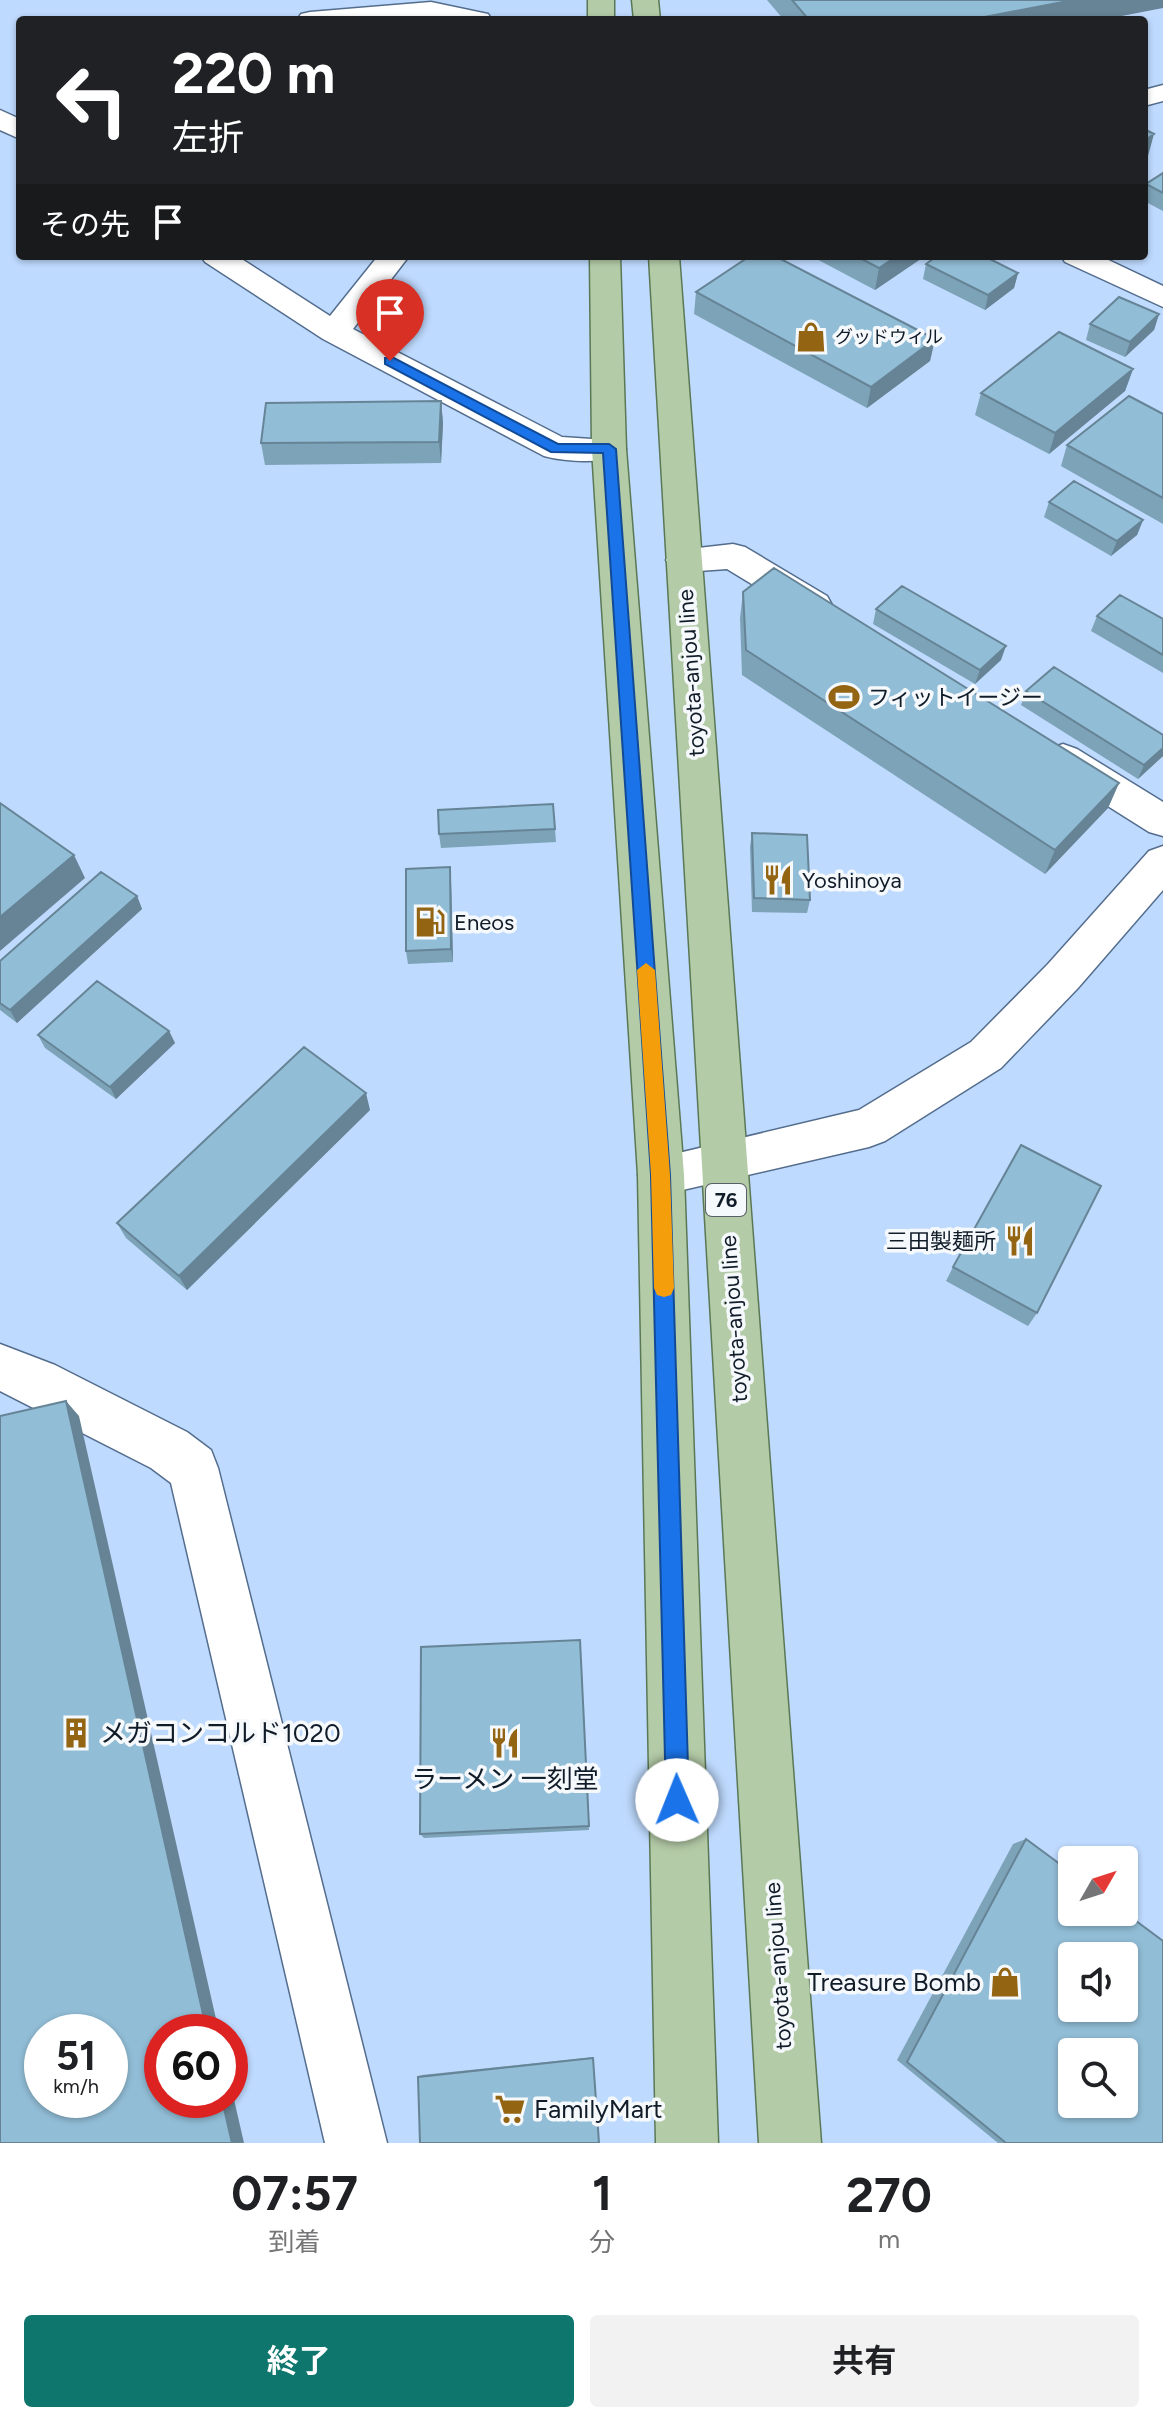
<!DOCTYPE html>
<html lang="ja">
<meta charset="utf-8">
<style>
:root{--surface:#fff;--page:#f2f2f2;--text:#202124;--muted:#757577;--accent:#0f766e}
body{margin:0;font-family:Figtree,"Noto Sans JP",sans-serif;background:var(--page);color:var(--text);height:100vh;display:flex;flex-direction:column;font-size:30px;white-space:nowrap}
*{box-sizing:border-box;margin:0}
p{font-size:26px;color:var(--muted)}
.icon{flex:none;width:44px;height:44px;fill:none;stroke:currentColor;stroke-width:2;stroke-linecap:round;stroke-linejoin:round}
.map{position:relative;height:2143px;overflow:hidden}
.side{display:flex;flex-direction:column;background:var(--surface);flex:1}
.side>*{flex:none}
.guide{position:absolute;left:16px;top:16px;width:1132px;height:244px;border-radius:8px;box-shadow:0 2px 6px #0004;background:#202124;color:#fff;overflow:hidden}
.needle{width:52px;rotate:51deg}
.controls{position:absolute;left:1058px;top:1846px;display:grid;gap:16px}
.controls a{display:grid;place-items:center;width:80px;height:80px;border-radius:8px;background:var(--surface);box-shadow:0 2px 6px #0004;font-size:40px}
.speed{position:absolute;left:24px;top:2014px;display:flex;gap:16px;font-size:40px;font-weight:700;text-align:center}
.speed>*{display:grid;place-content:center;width:104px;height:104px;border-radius:50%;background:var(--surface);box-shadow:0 2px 6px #0004;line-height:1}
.speed small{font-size:20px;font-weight:400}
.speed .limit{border:12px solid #d22;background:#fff;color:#111}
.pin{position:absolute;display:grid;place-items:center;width:68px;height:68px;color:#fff;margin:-82px -34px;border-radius:50% 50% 50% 0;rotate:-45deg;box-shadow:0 0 8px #0007}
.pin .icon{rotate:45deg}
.me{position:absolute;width:88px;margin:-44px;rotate:359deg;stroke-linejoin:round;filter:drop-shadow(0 0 6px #0008)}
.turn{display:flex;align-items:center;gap:28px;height:168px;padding:0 24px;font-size:36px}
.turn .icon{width:104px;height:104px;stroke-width:2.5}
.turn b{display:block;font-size:56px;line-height:68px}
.then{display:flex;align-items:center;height:76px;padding:0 24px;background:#0003;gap:16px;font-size:30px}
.eta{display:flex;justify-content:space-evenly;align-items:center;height:136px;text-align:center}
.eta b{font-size:48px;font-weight:700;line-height:56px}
.cta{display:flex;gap:16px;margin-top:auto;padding:16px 24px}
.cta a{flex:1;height:92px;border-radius:8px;background:var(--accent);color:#fff;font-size:32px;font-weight:700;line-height:92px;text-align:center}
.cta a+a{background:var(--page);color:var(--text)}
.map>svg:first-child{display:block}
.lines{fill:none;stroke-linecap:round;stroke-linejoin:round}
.minor-casing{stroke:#546d8d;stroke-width:3}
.major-casing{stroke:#5a7855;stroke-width:3}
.minor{fill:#fff;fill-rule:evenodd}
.major{fill:#b4cba7;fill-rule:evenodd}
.wall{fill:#7da3b8}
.shaded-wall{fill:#668496}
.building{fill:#91bdd6;stroke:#668496;stroke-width:2;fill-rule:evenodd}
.route{fill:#1a73e8;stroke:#114b97;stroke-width:2}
.slow{fill:#f59e0b}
.labels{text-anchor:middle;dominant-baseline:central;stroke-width:7;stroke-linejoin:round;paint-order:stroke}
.far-poi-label{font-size:18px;fill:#111c29;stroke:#f6f9fc;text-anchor:start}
.shield{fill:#f6f9fc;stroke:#565e68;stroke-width:2}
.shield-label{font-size:20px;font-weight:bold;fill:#111c29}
.street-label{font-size:22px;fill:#111c29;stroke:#f6f9fc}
.poi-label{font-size:22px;fill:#111c29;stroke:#f6f9fc;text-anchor:start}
.near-poi-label{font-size:26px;fill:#111c29;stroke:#f6f9fc;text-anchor:start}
</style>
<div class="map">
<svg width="1163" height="2143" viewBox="0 0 1163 2143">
<rect width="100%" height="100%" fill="#bedafe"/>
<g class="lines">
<g class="minor-casing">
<path id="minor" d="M431 2 488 14 492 20H297L301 14 310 12Z
M1163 85V101L1144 106V90Z
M0 110 20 119V139L0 130Z
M201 256H237L330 316 378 256H409L353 329 562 437 621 441 626 449 621 457C598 463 567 462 544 456L323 339 205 262Z
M1061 256H1100L1163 286V307L1065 262Z
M733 544 745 547 827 596 832 605 827 614 814 618 801 614 727 569 684 572 672 569 666 560 672 551Z
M1063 744 1077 749 1163 802V836L1149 832 1049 769 1044 759 1049 749Z
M1163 846V890L1078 988 1001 1068 885 1141 869 1147 661 1195 645 1189 638 1175 645 1161 859 1110 971 1042 1048 964 1149 851Z
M0 1344 55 1365 187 1432 211 1450 218 1468 387 2143H325L171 1483 151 1468 0 1391Z"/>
</g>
<g class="major-casing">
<path id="major" d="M588 0H614V20H588Z
M632 0H658L660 20H634Z
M590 256H620L626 449 684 1175 718 2143H656L638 1175 592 449Z
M649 256H679L821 2143H759Z"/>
</g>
<use href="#minor" class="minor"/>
<use href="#major" class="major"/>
</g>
<path class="wall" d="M767 0H1163L1101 20H784Z
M1163 173V211L1144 201V192L1146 184Z
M811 256H925L875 290Z
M926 264 1018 273 1014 288 985 310 923 279Z
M696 292 935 339 930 361 867 408 694 314Z
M1159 314 1154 330 1125 357 1086 340 1090 324Z
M1133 369 1125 391 1049 454 975 415 981 393Z
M441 401 443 423 441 463 265 465 261 443Z
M1163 414V524L1061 466 1067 445Z
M1049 502 1143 520 1137 535 1111 556 1044 517Z
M743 592 1119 783 1108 808 1045 874 742 675 740 618Z
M876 609 1001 660 975 684 873 624Z
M1097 616 1163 619V673L1091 631Z
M1026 691 1163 735V756L1138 779 1021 705Z
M555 829 556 842 441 848 439 834Z
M752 833 810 900 807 913 752 912 750 847Z
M451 881 453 962 408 964 406 951Z
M137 896 142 909 17 1023 0 1010V961Z
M169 1031 175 1043 116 1099 45 1048 38 1035Z
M370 1110 187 1290 126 1238 117 1223Z
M953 1267 1037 1313 1028 1326 946 1281Z
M580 1640 589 1830 424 1838 420 1834Z
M1026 1839 1163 2143H998L897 2060 1013 1844Z
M593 2057 599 2143 418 2077 422 2075Z"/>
<path class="shaded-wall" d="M1073 0H1163V8L1101 20H969Z
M1154 134 1148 156 1144 158V141Z
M897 256H925L875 290 879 268Z
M1018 273 1014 288 985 310 988 295Z
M1159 314 1154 330 1125 357 1130 342Z
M935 339 930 361 867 408 871 387Z
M1133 369 1125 391 1049 454 1055 433Z
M441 401 443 423 441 463 439 442Z
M1143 520 1137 535 1111 556 1117 541Z
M1006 646 1001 660 975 684 980 670Z
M1163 748V756L1138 779 1144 765Z
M1119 783 1108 808 1045 874 1055 850Z
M74 855 85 878 0 951V917Z
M450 867 451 881 453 962 451 949Z
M137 896 142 909 17 1023 10 1010Z
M169 1031 175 1043 116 1099 110 1087Z
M366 1093 370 1110 187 1290 179 1276Z
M66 1401 79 1416 219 2032H207Z
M230 2082 244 2143H232L222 2100H230Z"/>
<path class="building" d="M792 0H1073L969 20H809Z
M1144 129 1154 134 1144 141Z
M1163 173V193L1146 184Z
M750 256H775L935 339 871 387 696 292Z
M856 256H897L879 268Z
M937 256H984L1018 273 988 295 926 264Z
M1119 297 1159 314 1130 342 1090 324Z
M1059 332 1133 369 1055 433 981 393Z
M1129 396 1163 414V498L1067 445Z
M441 401 439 442 261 443 266 403Z
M1074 481 1143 520 1117 541 1049 502Z
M774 568 1119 783 1055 850 746 650 743 592Z
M902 586 1006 646 980 670 876 609Z
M1120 595 1163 619V655L1097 616Z
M1054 667 1163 735V748L1144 765 1026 691Z
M0 803 74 855 0 917Z
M553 804 555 829 439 834 438 810Z
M752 833 807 835 810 900 754 898Z
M450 867 451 949 406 951V869Z
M101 872 137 896 10 1010 0 1003V961Z
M97 981 169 1031 110 1087 38 1035Z
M304 1047 366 1093 179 1276 117 1223Z
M1021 1145 1101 1186 1037 1313 953 1267Z
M66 1401 207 2032H162V2100H222L232 2143H0V1416ZM42 2032H110V2100H42Z
M580 1640 589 1826 420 1834 421 1647Z
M1026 1839 1072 1873V1912H1124L1163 1941V2143H1006L907 2062ZM1072 1956H1124V2008H1072ZM1072 2052H1124V2104H1072Z
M593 2058 599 2143H420L418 2077Z"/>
<path class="route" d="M385 358H394L558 444H609L616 449 670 1175 689 1800 686 1808 677 1811 669 1808 666 1800 651 1175 603 453 551 452 385 364Z"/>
<path class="slow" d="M646 963 655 970 670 1175 674 1288 671 1295 664 1297 657 1295 654 1288 651 1175 637 970Z"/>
<defs>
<g id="shop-bare" transform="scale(2.4)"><path d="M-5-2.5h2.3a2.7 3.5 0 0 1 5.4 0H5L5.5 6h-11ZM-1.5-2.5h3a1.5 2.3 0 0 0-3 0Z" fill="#936412" stroke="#f6f9fc" stroke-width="2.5" paint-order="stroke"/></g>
<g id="stadium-bare" transform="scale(2.4)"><path d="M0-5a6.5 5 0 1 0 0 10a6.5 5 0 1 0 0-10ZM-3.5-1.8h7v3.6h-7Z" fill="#936412" stroke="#f6f9fc" stroke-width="2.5" paint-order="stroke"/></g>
<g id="restaurant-bare" transform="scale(2.4)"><path d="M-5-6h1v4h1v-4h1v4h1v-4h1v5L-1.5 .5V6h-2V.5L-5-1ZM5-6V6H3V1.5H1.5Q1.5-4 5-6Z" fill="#936412" stroke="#f6f9fc" stroke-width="2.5" paint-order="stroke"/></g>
<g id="fuel-bare" transform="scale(2.4)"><path d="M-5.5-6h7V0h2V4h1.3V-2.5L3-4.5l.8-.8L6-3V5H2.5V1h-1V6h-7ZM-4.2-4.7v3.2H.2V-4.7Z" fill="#936412" stroke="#f6f9fc" stroke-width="2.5" paint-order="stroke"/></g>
<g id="building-bare" transform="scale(2.4)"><path d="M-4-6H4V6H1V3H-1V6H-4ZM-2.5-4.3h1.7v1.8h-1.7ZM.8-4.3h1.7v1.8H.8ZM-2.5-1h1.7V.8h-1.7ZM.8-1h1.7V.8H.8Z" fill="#936412" stroke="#f6f9fc" stroke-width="2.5" paint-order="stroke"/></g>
<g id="supermarket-bare" transform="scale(2.4)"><path d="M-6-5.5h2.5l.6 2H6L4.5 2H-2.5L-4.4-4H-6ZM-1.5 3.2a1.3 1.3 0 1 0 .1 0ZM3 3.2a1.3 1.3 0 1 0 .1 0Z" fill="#936412" stroke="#f6f9fc" stroke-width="2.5" paint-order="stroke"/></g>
</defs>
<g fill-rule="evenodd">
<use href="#shop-bare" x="811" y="337"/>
<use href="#stadium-bare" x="844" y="697"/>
<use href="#restaurant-bare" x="778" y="880"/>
<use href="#fuel-bare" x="430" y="922"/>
<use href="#restaurant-bare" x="1020" y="1241"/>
<use href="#building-bare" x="76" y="1733"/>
<use href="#restaurant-bare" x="505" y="1743"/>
<use href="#shop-bare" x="1005" y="1982"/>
<use href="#supermarket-bare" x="510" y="2109"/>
</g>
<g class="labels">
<g class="far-poi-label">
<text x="835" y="337">グッドウィル</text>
</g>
<rect class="shield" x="706" y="1184" width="40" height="32" rx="6"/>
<g class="shield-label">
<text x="726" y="1200">76</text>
</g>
<g class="street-label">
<text transform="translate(691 673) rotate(-94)">toyota-anjou line</text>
<text transform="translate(734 1319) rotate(-94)">toyota-anjou line</text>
<text transform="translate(778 1966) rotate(-94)">toyota-anjou line</text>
</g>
<g class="poi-label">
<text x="868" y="697">フィットイージー</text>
<text x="802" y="880">Yoshinoya</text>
<text x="454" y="922">Eneos</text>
<text x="996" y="1241" text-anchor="end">三田製麺所</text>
</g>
<g class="near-poi-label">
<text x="100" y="1733">メガコンコルド1020</text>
<text x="505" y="1779" text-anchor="middle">ラーメン 一刻堂</text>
<text x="981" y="1982" text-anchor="end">Treasure Bomb</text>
<text x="534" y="2109">FamilyMart</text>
</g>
</g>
</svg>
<div class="controls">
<a><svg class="needle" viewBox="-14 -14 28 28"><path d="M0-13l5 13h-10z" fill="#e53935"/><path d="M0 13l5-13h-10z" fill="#757577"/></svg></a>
<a><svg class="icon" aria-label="sound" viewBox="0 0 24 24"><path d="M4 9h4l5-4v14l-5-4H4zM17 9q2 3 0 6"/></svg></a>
<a><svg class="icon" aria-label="search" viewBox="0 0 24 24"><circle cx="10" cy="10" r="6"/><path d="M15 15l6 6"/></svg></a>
</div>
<div class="speed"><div>51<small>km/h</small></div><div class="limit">60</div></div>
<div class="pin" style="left:390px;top:361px;background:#d93025"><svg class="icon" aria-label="arrive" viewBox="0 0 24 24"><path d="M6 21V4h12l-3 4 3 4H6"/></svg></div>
<svg class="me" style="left:677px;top:1800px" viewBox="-20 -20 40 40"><circle r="19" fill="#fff"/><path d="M0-13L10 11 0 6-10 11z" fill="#1a73e8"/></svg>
<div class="guide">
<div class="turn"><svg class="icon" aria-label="left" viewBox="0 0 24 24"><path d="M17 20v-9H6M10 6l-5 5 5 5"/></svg><div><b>220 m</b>左折</div></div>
<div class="then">その先<svg class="icon" aria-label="arrive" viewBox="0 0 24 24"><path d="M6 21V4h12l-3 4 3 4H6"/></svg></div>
</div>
</div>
<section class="side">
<div class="eta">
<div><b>07:57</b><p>到着</p></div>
<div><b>1</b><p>分</p></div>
<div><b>270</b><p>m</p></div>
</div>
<div class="cta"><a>終了</a><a>共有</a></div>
</section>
